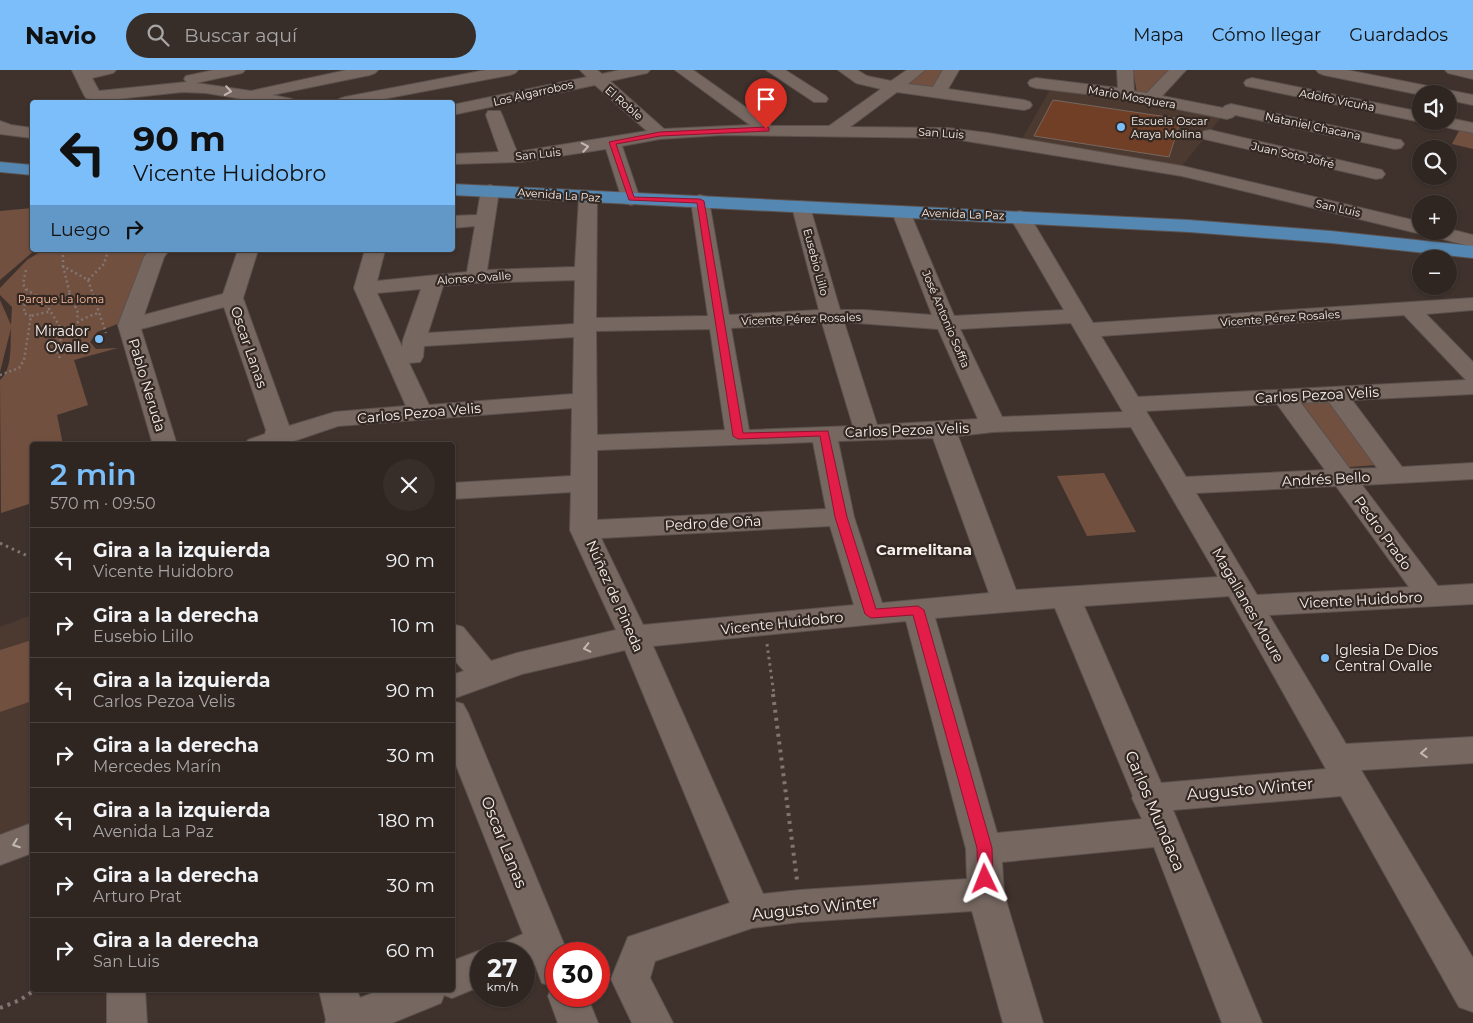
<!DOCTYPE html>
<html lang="es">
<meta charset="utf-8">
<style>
:root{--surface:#2f2622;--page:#372e2a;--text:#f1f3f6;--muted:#a7a5a5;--line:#4a4340;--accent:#7bbef9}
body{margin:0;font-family:Montserrat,sans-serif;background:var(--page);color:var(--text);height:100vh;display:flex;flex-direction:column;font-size:19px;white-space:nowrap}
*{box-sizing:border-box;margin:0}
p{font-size:16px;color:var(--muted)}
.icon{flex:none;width:28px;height:28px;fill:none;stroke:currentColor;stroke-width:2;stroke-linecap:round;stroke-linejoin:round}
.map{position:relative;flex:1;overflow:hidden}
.drawer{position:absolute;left:30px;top:372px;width:425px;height:550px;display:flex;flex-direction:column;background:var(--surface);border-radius:5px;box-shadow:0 1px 4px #0004,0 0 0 1px var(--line)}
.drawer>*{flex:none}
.guide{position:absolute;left:30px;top:30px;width:425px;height:152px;border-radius:5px;box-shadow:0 1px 4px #0004,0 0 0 1px var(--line);background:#7bbef9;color:#111;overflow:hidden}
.buttons{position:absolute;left:1412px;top:15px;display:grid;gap:10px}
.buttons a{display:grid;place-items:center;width:45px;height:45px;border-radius:50%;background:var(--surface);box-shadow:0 1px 4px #0004,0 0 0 1px var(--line);font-size:25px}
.speed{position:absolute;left:470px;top:872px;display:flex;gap:10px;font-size:25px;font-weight:700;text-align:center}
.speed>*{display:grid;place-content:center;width:65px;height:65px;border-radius:50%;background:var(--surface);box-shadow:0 1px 4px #0004,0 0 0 1px var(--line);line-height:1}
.speed small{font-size:12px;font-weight:400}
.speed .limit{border:8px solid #d22;background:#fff;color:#111}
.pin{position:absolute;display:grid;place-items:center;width:42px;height:42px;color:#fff;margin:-51px -21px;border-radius:50% 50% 50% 0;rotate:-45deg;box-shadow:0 0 5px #0007}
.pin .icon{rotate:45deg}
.me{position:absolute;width:55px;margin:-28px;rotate:358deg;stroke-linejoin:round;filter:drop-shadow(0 0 4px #0008)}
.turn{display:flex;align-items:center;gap:18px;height:105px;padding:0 20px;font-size:22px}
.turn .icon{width:65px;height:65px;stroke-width:2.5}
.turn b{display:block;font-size:35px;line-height:42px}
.then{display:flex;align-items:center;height:48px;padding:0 20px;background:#0003;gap:10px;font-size:19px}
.round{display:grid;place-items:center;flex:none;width:52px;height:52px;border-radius:26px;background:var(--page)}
.summary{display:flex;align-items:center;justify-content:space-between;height:85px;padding:0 20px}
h1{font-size:30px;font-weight:600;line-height:38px;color:var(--accent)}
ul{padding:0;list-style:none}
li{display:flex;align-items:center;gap:15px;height:65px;padding:0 20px;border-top:1px solid var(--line)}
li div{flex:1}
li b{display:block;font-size:19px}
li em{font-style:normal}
header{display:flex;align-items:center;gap:30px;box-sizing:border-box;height:70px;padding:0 25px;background:var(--accent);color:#111}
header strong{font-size:24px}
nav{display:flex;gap:28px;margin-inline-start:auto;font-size:18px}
.search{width:350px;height:45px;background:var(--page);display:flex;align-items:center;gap:12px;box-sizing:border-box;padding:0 18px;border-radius:28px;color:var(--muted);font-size:19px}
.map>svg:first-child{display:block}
.built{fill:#4c3a31}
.green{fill:#725040}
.building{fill:#713f25;stroke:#756760}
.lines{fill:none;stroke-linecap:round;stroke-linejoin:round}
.minor-casing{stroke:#5c514d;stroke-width:2}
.major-casing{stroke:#5c514d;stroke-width:2}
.path-far2{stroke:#807570;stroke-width:2.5;stroke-dasharray:2 3;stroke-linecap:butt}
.path-far1{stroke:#807570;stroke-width:3;stroke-dasharray:2.5 4;stroke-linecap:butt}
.path{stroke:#807570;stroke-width:4;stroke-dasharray:3 5;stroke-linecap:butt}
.minor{fill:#766861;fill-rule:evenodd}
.major{fill:#5487b1;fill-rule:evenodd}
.oneway{stroke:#c3b9b4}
.route{fill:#e11d48;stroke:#92132f}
.poi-dot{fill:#7bbef9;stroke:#342823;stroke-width:2}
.labels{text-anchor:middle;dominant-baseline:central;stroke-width:4.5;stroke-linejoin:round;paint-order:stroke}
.far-street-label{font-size:11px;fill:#f7efeb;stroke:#342823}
.far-poi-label{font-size:11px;fill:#f7efeb;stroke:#342823;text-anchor:start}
.far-park-label{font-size:11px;fill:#ffbd9d;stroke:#342823}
.poi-label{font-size:14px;fill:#f7efeb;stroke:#342823;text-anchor:end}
.street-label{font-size:14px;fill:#f7efeb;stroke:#342823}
.neighbourhood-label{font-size:15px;font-weight:bold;fill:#f7efeb;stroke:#342823}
.near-street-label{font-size:16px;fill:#f7efeb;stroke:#342823}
</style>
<header>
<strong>Navio</strong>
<div class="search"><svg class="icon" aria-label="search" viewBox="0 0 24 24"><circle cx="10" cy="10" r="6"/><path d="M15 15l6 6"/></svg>Buscar aquí</div>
<nav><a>Mapa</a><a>Cómo llegar</a><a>Guardados</a></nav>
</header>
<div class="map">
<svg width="1473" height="953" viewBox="0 0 1473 953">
<rect width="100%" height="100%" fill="#3f322d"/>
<path class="built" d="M1050 20 1159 32 1223 45 1182 96 1022 69Z
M32 545V760L0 771V557Z"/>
<path class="green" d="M923 0H946L936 20 904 15Z
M1133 0H1173L1148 25 1137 23Z
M1460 59 1473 62V79L1452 74Z
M32 138V180H35L0 210V141Z
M43 180H155L120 253 97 262 90 272 96 279 118 278 74 290 88 335 57 345 63 375H32V433L1 443 0 310C13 299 10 274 11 258L0 302V230L11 255 12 237 0 225V218L27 190Z
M1331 332 1376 395 1349 397 1302 333Z
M1104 403 1136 462 1087 466 1057 406Z
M32 570V631L0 642V580Z"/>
<path class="building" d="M1053 30 1181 49 1169 87 1034 66Z"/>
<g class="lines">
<g class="minor-casing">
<path id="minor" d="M72 0H116L113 3 92 8 99 21 187 12 184 9 186 6 214 0H245L242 3 196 13 251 21 347 0H378L375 3 370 5 272 25 292 29 294 32H261L206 23 182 22 99 31 86 28 84 25Z
M486 0H518L515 3 510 5 367 32H337L339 29 345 27Z
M580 0H597L602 4 620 0H650L647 3 610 11 664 59 750 55 675 0H693L772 56H829L881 19 856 13 838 0H857L867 6 891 11 907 0H925L908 14 933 17 943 0H959L948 19 1024 30 1030 32 1032 35 1030 38 1024 40 897 22 850 57 948 58 988 63 1182 96 1421 152V161H1449V159L1473 165V177L1427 165 1425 163 1421 164 1182 106 948 68 722 65 660 69 622 76 640 129 638 133 631 135 624 133 622 129 606 79 520 92 452 94V84L499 82 486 45 488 41H500L502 45 517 82 647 61 595 15 452 45V35L587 7Z
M766 0H785L826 26 828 29 826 32H814Z
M1117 0H1133L1134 21 1147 23 1169 0H1186L1162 26 1223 38 1225 36 1231 34 1395 69 1401 70 1404 74 1401 78 1395 79 1235 45 1233 47 1227 49 1126 29 1036 18 1030 16 1028 13 1030 10 1036 8 1118 18Z
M1316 0H1347L1473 25V35L1449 30V24L1421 25 1324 5 1319 3Z
M1445 0H1473V9L1448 3Z
M1252 8 1421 42V51H1424L1421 52 1246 16 1244 13 1246 10Z
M1449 48 1473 53V63L1435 55 1433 51H1449Z
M0 51 11 55 32 58V68L0 64Z
M1210 60 1382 100 1385 104 1382 108 1376 109 1204 69 1201 65 1204 61Z
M490 115 497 117 499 121 487 200 575 197 579 127 581 123 588 121 595 123 597 127 596 248 708 246 691 131 693 127 700 125 707 127 709 131 729 245 819 240 792 137 794 133 801 131 808 133 810 137 840 240H864L932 245 892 142 894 138 901 136 908 138 910 142 954 246 1064 240 1010 147 1013 143 1020 141 1027 143 1030 147 1093 253 1473 228V240L1426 244 1473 292V324L1352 330 1402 397 1473 393V409L1362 415 1438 516 1473 514V534L1269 545 1346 674 1473 667V693L1361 700 1473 888V942L1459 937 1341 726 1173 740 1262 953H1222L1154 777 1002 792 1004 824 1043 953H1003L972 841 800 852 752 858 655 891 650 908 673 953H632L611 909 628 867 730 833 625 580 522 604 452 629V605L464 601 452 587V554L463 557 491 591 517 583 616 560 570 460 571 422 452 429V413L571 406 572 338 338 356 288 373 287 375H245L248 370 265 364 266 360 224 237 141 259 177 375H153L118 255 144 187 149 180H169L164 187 144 245 223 224 238 180H258L243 228 289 356 335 342 406 336 354 218 365 180H385L377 211 467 202 475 156 452 158V146L477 145 481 121 483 117ZM575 210 574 254 428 263 443 216 476 213ZM421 219 403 270 402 277 377 223ZM1404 245 1466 310 1138 327 1101 266ZM844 252 938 259 978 349 877 355ZM822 253 853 356 749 360 731 258ZM1071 253 1123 342 1002 347 960 259ZM710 259 725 360 597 365 596 261ZM574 267 573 324 429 335 409 293 420 292 423 287 424 276ZM1329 332 1377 398 1350 399 1301 333ZM1277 334 1325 400 1186 407 1146 341ZM1131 357 1218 507 1016 520 958 366 993 362ZM933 368 989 523 882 533 854 447 838 371ZM813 372 826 439 597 450V380ZM1336 416 1409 517 1257 525 1196 423ZM830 456 854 535 643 555 601 468ZM1229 526 1326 699 1161 713 1084 536ZM1055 538 1133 726 1132 728 1142 749 997 763 935 548ZM906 551 966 779 967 809 800 820 763 824 653 576Z
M452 631 463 634 468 643 568 884H556V926H587L598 953H558L548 926 552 916 542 913 535 895 524 899V884H499L505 872 523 864 452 685Z
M32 753V783L0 795V765Z
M481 880 490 884H481V916L452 928 444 925 441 933 392 953H325L326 950 319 920H357L360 928 380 920H452V891Z
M107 920H145L147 953H107Z"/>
</g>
<g class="major-casing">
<path id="major" d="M0 92 32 95V105L0 102Z
M452 114 1189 150 1331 161 1473 176V188L1331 173 1189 162 452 125Z"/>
</g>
<path class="path-far2" d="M63 180V196L88 210 104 194 108 181
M63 196 70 224
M26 200 23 214 26 219 24 243 31 246
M88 210 106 263
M26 219 44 231 64 263
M44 231 70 224 78 243 77 249
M60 288 55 278C67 259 77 249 99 243
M0 305 19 298 24 290 31 246 51 241"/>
<path class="path-far1" d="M0 473 32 488
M767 574 774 625"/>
<path class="path" d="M773 624 797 810
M0 938 20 930 35 920"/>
<use href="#minor" class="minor"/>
<use href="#major" class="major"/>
</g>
<defs><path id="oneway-chevron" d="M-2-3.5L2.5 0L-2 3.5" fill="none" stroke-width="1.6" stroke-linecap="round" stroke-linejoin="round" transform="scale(1.25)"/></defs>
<g class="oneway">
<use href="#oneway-chevron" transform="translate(228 21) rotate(9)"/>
<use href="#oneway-chevron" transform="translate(585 77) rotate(-10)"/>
<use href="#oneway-chevron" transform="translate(587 578) rotate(167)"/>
<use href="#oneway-chevron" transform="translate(1424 683) rotate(176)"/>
<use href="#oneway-chevron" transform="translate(16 774) rotate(160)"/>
</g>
<path class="route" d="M766 57 769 58V61L660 66 616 74 634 127 700 129 704 131 743 363 828 361 847 447 876 539 918 536 924 540 992 778 993 809 991 813 985 815 980 813 978 809 977 778 913 545 871 548 865 544 835 447 820 366 738 369 733 366 697 133 629 130 609 72 660 62Z"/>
<g class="poi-dot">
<circle cx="1121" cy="57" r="5"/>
<circle cx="99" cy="269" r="5"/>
<circle cx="1325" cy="588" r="5"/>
</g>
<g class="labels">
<g class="far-street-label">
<text transform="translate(533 23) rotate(-13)">Los Algarrobos</text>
<text transform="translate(1132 27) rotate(10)">Mario Mosquera</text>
<text transform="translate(1337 30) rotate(11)">Adolfo Vicuña</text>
<text transform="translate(624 33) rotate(41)">El Roble</text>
<text transform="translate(1313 56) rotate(12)">Nataniel Chacana</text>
<text transform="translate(941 63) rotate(4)">San Luis</text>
<text transform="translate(538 84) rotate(-6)">San Luis</text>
<text transform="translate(1293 85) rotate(13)">Juan Soto Jofré</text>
<text transform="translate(559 125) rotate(4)">Avenida La Paz</text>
<text transform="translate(1338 138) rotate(13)">San Luis</text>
<text transform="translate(963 144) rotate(2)">Avenida La Paz</text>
<text transform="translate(816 192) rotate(75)">Eusebio Lillo</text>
<text transform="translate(474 208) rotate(-4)">Alonso Ovalle</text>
<text transform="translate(1280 248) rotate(-4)">Vicente Pérez Rosales</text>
<text transform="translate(801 249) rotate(-2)">Vicente Pérez Rosales</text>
<text transform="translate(946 249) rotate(67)">José Antonio Soffia</text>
</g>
<g class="far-poi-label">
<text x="1131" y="51">Escuela Oscar<tspan x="1131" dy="13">Araya Molina</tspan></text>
</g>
<g class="far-park-label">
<text x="61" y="229">Parque La loma</text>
</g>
<g class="poi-label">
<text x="89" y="261">Mirador<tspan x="89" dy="16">Ovalle</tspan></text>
<text x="1335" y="580" text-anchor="start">Iglesia De Dios<tspan x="1335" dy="16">Central Ovalle</tspan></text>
</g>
<g class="street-label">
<text transform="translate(249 277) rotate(71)">Oscar Lanas</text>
<text transform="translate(147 315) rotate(73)">Pablo Neruda</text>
<text transform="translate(1317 325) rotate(-3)">Carlos Pezoa Velis</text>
<text transform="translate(419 343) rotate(-5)">Carlos Pezoa Velis</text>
<text transform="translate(907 360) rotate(-2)">Carlos Pezoa Velis</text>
<text transform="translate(1326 409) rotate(-3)">Andrés Bello</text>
<text transform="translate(713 453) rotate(-3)">Pedro de Oña</text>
<text transform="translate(1383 463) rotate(54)">Pedro Prado</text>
<text transform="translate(615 526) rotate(66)">Núñez de Pineda</text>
<text transform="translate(1361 530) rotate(-3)">Vicente Huidobro</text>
<text transform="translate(1248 535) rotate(60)">Magallanes Moure</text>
<text transform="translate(782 553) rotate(-6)">Vicente Huidobro</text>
</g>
<g class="neighbourhood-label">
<text x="924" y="479">Carmelitana</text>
</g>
<g class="near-street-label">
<text transform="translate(1250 719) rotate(-5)">Augusto Winter</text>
<text transform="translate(1155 741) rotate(67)">Carlos Mundaca</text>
<text transform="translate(504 772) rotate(68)">Oscar Lanas</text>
<text transform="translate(815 838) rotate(-6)">Augusto Winter</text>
</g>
</g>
</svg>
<div class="buttons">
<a><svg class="icon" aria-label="sound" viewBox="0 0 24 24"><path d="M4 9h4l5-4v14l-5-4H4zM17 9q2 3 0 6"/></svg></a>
<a><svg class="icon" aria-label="search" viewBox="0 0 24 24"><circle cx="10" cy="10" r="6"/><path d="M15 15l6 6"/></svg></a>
<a>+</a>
<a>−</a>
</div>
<div class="speed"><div>27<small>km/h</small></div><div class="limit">30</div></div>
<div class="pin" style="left:766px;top:59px;background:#d93025"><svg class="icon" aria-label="arrive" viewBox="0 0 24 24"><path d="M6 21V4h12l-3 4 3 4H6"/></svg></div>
<svg class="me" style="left:985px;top:809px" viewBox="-20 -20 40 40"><path d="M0-17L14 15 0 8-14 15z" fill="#e11d48" stroke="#fff" stroke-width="4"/></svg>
<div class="guide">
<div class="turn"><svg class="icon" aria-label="left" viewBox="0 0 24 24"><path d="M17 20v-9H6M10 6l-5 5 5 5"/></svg><div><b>90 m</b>Vicente Huidobro</div></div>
<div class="then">Luego<svg class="icon" aria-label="right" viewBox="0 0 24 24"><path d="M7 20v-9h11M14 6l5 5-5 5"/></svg></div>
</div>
<section class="drawer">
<div class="summary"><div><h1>2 min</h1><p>570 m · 09:50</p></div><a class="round"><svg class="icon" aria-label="close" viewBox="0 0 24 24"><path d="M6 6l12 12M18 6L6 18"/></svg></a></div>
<ul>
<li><svg class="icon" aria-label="left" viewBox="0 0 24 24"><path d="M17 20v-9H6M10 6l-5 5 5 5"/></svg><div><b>Gira a la izquierda</b><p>Vicente Huidobro</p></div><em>90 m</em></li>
<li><svg class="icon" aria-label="right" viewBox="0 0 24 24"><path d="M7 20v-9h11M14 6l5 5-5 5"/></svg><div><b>Gira a la derecha</b><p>Eusebio Lillo</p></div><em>10 m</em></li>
<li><svg class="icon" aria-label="left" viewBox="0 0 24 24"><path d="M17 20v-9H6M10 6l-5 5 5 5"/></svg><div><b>Gira a la izquierda</b><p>Carlos Pezoa Velis</p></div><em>90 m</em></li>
<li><svg class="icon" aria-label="right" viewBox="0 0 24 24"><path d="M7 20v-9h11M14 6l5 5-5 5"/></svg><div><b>Gira a la derecha</b><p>Mercedes Marín</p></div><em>30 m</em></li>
<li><svg class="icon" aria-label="left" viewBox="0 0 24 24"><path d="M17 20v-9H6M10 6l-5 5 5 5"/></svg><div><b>Gira a la izquierda</b><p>Avenida La Paz</p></div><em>180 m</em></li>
<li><svg class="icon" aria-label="right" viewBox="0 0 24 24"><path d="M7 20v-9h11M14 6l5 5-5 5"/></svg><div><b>Gira a la derecha</b><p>Arturo Prat</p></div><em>30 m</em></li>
<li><svg class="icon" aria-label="right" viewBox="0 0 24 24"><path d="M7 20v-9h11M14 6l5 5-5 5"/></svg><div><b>Gira a la derecha</b><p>San Luis</p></div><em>60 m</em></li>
</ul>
</section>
</div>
